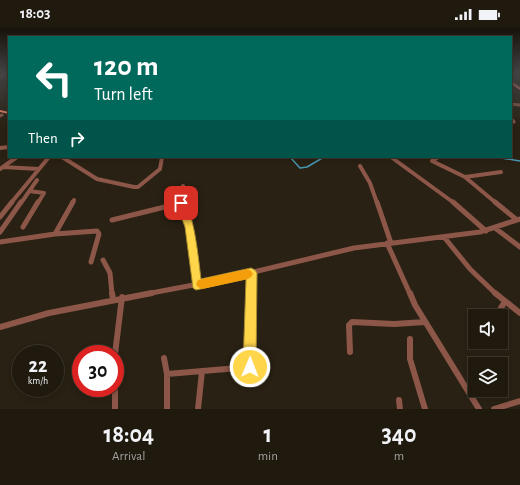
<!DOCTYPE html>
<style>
:root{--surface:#1f190e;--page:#2c261c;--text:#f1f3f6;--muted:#a1a09e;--line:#3c382e}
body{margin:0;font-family:"Alegreya Sans",sans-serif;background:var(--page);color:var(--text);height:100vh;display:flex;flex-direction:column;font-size:15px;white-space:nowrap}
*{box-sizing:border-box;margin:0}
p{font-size:13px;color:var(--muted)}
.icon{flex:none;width:22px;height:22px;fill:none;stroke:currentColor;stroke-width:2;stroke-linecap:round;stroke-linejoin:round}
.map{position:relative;height:381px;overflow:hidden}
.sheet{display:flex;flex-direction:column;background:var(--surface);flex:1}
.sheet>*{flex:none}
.banner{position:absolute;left:8px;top:8px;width:504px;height:122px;border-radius:0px;box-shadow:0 2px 6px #0003,0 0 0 1px var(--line);background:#00695c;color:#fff;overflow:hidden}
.fabs{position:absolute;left:468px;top:281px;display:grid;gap:8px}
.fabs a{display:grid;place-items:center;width:40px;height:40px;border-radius:0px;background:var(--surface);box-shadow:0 2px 6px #0003,0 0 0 1px var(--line);font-size:20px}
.speed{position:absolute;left:12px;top:317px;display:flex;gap:8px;font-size:20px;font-weight:700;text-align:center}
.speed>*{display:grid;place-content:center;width:52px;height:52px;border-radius:50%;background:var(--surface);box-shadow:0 2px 6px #0003,0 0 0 1px var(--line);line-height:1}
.speed small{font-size:10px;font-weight:400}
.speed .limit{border:6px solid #d22;background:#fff;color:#111}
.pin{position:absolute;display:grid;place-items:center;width:34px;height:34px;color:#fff;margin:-17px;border-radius:8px;box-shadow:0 2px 6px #0006}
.me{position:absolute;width:44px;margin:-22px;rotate:1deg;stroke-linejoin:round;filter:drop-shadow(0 0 3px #0008)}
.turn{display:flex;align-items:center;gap:14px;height:84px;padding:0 20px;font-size:18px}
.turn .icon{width:52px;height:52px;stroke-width:2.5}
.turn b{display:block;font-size:28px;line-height:34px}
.then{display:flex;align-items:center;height:38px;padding:0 20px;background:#0003;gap:8px;font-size:15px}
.eta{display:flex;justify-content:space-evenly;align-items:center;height:68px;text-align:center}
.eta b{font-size:24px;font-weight:600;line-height:28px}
.status{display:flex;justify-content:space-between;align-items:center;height:28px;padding:0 20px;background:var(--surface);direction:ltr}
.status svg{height:11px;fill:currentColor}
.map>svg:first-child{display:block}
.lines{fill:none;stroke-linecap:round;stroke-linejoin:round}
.stream{stroke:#4796b1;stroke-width:1.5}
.minor-far3{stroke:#8c5648;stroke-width:3}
.minor-far2{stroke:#8c5648;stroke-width:4}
.minor-far1{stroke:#8c5648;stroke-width:5}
.minor{stroke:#8c5648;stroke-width:6}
.major{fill:#f7866b;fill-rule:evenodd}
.route{fill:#ffd54a;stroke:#a68a30}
.slow{fill:#f59e0b}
</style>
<div class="status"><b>18:03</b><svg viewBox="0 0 49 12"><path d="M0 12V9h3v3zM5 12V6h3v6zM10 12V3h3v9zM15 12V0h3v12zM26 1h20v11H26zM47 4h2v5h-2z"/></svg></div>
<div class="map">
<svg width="520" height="381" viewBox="0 0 520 381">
<rect width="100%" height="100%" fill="#292113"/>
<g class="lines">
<path class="stream" d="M290 129 300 140 307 139 324 129
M495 129 520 133"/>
<path class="minor-far3" d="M0 49 8 45
M511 76 520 77
M0 88 2 87
M511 90 514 94"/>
<path class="minor-far2" d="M0 120 9 119
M62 129 97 151 134 159H138L160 141 162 129
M391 129 454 175
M438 129 432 133 465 149 496 175
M360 138 370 155 377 175
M3 139 39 141
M0 141 17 129
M465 149 501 144
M29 163 44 165 38 175
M11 175 49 129
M21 175 37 152
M72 175 74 172
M180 175 177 168 183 158"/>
<path class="minor-far1" d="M180 174 190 199 196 257
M377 174 391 215
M453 174 486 203
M495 174 517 192
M0 189 12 174
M112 192 181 175
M23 199 38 174
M495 200 520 219
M0 204 21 174
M55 206 73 174
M444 209 470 241 496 266
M0 214 55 206 97 203 99 206 91 234
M387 215 410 266
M103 232 110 245 112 266
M146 266 220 252 354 220 480 204 520 191
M251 266V245"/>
<path class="minor" d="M112 265 113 271
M410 265 415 277 479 381
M495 265 520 285
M496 288 504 275
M0 299 49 285 152 265
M410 311V331L425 381
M350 324 349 297 352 294 394 296 425 294
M115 326 122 269
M164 330 167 346V381
M167 346 250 339 251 265
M115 360V381
M399 372 400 381
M198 381 202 343
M494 381 520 373"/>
<path class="major" d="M511 53 520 59V62L511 56Z
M0 82 9 84V86L0 84Z"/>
</g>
<linearGradient id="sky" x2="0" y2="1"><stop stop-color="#17120a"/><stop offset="0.45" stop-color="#434344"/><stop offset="1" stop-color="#434344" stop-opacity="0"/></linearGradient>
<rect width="520" height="99" fill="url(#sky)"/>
<path class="route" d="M181 172C194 176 199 237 201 251L251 240 255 242 257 245 256 339 254 344 250 346 245 344 243 339 246 251 196 262 193 260 185 199 176 175Z"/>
<path class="slow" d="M248 241 251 243 253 246 251 249 248 251 202 261 198 259 196 256 198 252 202 251Z"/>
</svg>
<div class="fabs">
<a><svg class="icon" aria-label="sound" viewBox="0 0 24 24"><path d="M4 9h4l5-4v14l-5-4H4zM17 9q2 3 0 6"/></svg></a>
<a><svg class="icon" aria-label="layers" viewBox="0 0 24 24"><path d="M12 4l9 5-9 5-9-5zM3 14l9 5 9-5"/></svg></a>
</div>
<div class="speed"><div>22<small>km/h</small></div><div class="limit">30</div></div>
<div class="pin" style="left:181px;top:175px;background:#d93025"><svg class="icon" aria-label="arrive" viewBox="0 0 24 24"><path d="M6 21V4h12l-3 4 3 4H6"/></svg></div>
<svg class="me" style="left:250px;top:339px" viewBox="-20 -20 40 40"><circle r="17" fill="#ffd54a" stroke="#fff" stroke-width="3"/><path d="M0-11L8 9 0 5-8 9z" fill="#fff"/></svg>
<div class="banner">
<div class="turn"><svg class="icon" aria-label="left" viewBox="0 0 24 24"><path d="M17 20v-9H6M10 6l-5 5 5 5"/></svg><div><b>120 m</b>Turn left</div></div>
<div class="then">Then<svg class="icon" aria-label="right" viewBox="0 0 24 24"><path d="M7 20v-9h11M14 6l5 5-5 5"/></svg></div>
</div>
</div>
<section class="sheet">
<div class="eta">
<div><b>18:04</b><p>Arrival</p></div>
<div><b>1</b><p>min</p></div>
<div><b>340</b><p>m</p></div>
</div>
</section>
